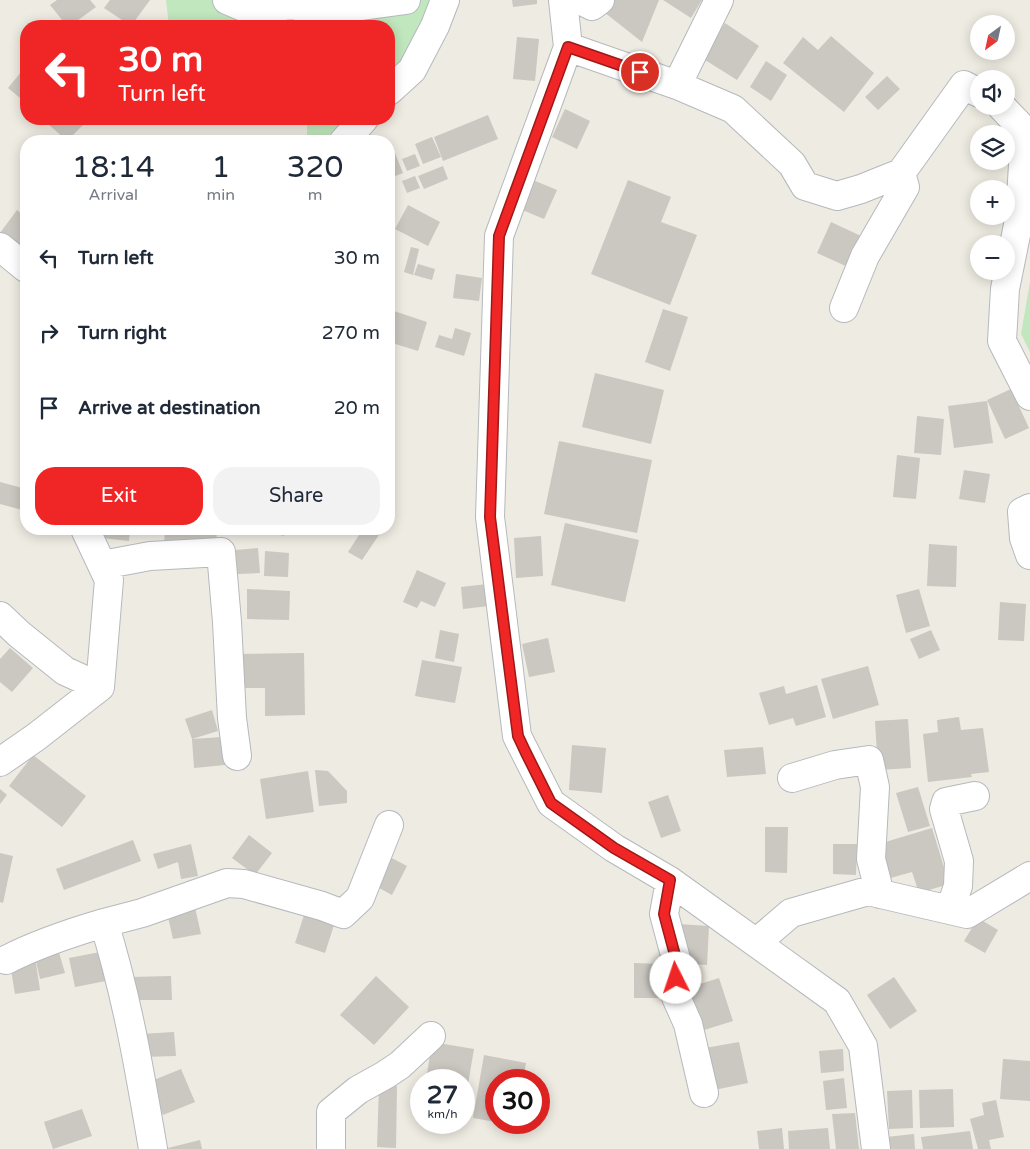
<!DOCTYPE html>
<meta charset="utf-8">
<style>
:root{--surface:#fff;--page:#f2f2f3;--text:#1f2937;--muted:#747a83;--accent:#f02626}
body{margin:0;font-family:"Varela Round",sans-serif;background:var(--page);color:var(--text);height:100vh;display:flex;flex-direction:column;font-size:19px;white-space:nowrap}
*{box-sizing:border-box;margin:0}
p{font-size:16px;color:var(--muted)}
.icon{flex:none;width:28px;height:28px;fill:none;stroke:currentColor;stroke-width:2;stroke-linecap:round;stroke-linejoin:round}
.map{position:relative;flex:1;overflow:hidden}
.drawer{position:absolute;left:20px;top:135px;width:375px;height:400px;display:flex;flex-direction:column;background:var(--surface);border-radius:20px;box-shadow:0 2px 12px #0003}
.drawer>*{flex:none}
.hud{position:absolute;left:20px;top:20px;width:375px;height:105px;border-radius:20px;box-shadow:0 2px 12px #0003;background:#f02626;color:#fff;overflow:hidden}
.needle{width:32px;rotate:213deg}
.controls{position:absolute;left:970px;top:15px;display:grid;gap:10px}
.controls a{display:grid;place-items:center;width:45px;height:45px;border-radius:50%;background:var(--surface);box-shadow:0 2px 12px #0003;font-size:25px}
.speed{position:absolute;left:410px;top:1069px;display:flex;gap:10px;font-size:25px;font-weight:700;text-align:center}
.speed>*{display:grid;place-content:center;width:65px;height:65px;border-radius:50%;background:var(--surface);box-shadow:0 2px 12px #0003;line-height:1}
.speed small{font-size:12px;font-weight:400}
.speed .limit{border:8px solid #d22;background:#fff;color:#111}
.pin{position:absolute;display:grid;place-items:center;width:42px;height:42px;color:#fff;margin:-21px;border:2px solid #fff;border-radius:50%;box-shadow:0 1px 5px #0007}
.me{position:absolute;width:55px;margin:-28px;rotate:356deg;stroke-linejoin:round;filter:drop-shadow(0 0 4px #0008)}
.turn{display:flex;align-items:center;gap:18px;height:105px;padding:0 15px;font-size:22px}
.turn .icon{width:65px;height:65px;stroke-width:2.5}
.turn b{display:block;font-size:35px;line-height:42px}
.eta{display:flex;justify-content:space-evenly;align-items:center;height:85px;text-align:center}
.eta b{font-size:30px;font-weight:600;line-height:35px}
.button{display:flex;gap:10px;margin-top:auto;padding:10px 15px}
.button a{flex:1;height:58px;border-radius:20px;background:var(--accent);color:#fff;font-size:20px;font-weight:600;line-height:58px;text-align:center}
.button a+a{background:var(--page);color:var(--text)}
ul{padding:0;list-style:none}
li{display:flex;align-items:center;gap:15px;height:75px;padding:0 15px}
li div{flex:1}
li b{display:block;font-size:19px}
li em{font-style:normal}
.map>svg:first-child{display:block}
.green{fill:#c0e7bd}
.building{fill:#cbc7c1}
.lines{fill:none;stroke-linecap:round;stroke-linejoin:round}
.minor-casing{stroke:#b5b9bd;stroke-width:30}
.minor{stroke:#fff;stroke-width:28}
.route-casing{stroke:#9c1919;stroke-width:12}
.route{stroke:#f02626;stroke-width:9}
</style>
<div class="map">
<svg width="1030" height="1149" viewBox="0 0 1030 1149">
<rect width="100%" height="100%" fill="#eeebe2"/>
<path class="green" d="M166 0H440L389 89V26H169Z
M307 119H351L322 141H307Z
M1030 282V352L1021 334Z"/>
<path class="building" d="M57 0H90L96 7 70 26H67L50 5Z
M110 0H150L131 26 104 8Z
M512 0H537V4L513 7Z
M612 0H659L642 42 604 12Z
M663 0H702L691 18Z
M725 23 759 46 737 80 702 58Z
M831 36 874 73 844 112 783 63 803 37 818 50Z
M517 37 539 39 535 81 513 79Z
M766 61 787 75 771 101 750 87Z
M26 66V103L8 88Z
M887 76 900 89 878 110 865 97Z
M565 109 590 121 577 149 552 137Z
M488 115 498 139 443 161 434 137Z
M50 119H89L67 141 46 122Z
M432 137 441 157 423 164 415 144Z
M395 153 403 173 390 178 389 156Z
M415 154 420 166 407 171 402 159Z
M443 166 448 179 424 189 418 176Z
M415 176 420 188 407 193 402 181Z
M533 180 557 190 544 219 520 209Z
M628 180 671 197 661 222 697 235 670 305 591 274Z
M408 205 440 222 428 246 395 229Z
M17 210 26 217V254L0 239V233Z
M831 222 861 236 848 267 817 253Z
M411 247 419 249 413 275 404 272Z
M418 264 435 269 432 280 414 275Z
M456 274 482 278 479 301 453 298Z
M663 309 688 317 670 371 645 362Z
M394 311 427 322 418 351 389 342V329Z
M455 328 471 333 464 356 435 347 439 335 452 339Z
M595 373 664 390 651 444 582 427Z
M1011 389 1029 428 1005 439 987 400Z
M987 401 993 443 954 448 948 406Z
M917 416 944 419 941 455 914 453Z
M559 441 652 460 637 533 544 514Z
M897 455 920 458 916 499 893 497Z
M964 470 990 474 985 503 959 499Z
M0 482 26 489V511L0 504Z
M565 523 639 540 625 602 551 585Z
M94 529H130L129 541 93 537Z
M165 529H217L216 547 164 545Z
M262 529H286L284 536 262 530Z
M363 529H383L362 560 348 552Z
M541 536 543 576 516 578 514 538Z
M929 544 957 546 956 587 927 586Z
M258 548 260 573 237 574 235 550Z
M265 551 289 553 288 577 264 576Z
M417 570 446 583 435 607 421 601 417 608 403 602Z
M487 584 489 606 463 609 461 587Z
M247 589 290 591 289 620 247 619Z
M919 589 930 626 906 633 896 595Z
M1000 602 1026 604 1024 641 998 640Z
M440 630 459 634 454 662 435 658Z
M931 630 940 650 919 659 910 639Z
M548 638 555 672 529 677 522 644Z
M10 648 33 668 12 692 0 682V659Z
M304 653 305 715 265 716V688H234V654Z
M422 660 462 667 455 703 415 696Z
M868 666 879 705 833 719 821 679Z
M817 685 826 717 796 726 793 718 769 725 759 693 784 686 786 694Z
M212 710 218 731 192 739 222 737 225 765 194 768 192 739 185 719Z
M959 717 961 730 983 728 989 772 971 774 972 777 928 782 923 734 938 732 937 720Z
M908 719 911 768 878 770 875 721Z
M572 745 606 748 602 793 569 790Z
M763 747 766 774 727 777 724 750Z
M33 755 86 796 62 827 9 786Z
M315 770 328 771 347 791V803L319 806Z
M308 771 314 812 266 819 260 779Z
M918 787 930 826 908 832 896 793Z
M0 789 7 795 0 804Z
M668 795 681 831 661 838 648 802Z
M765 827H788L787 873 765 872Z
M932 828 949 884 919 893 912 872 883 880 872 846Z
M249 835 272 853 255 875 232 858Z
M133 840 141 861 64 890 56 869Z
M191 844 198 876 181 879 178 862 158 869 153 854Z
M833 844H857L856 875 833 874Z
M0 853 13 856 3 903 0 902Z
M386 855 407 866 392 895 370 883Z
M194 903 201 934 173 939 166 908Z
M305 912 335 922 325 953 295 943Z
M978 918 998 930 985 953 964 941Z
M678 924 709 926 707 965 677 963Z
M58 949 65 973 40 979 35 957 40 990 15 994 9 958Z
M100 952 106 981 75 987 69 958Z
M634 963 661 964 660 998H634Z
M171 976 172 1000H132L131 977Z
M376 976 409 1007 374 1045 340 1015Z
M894 977 917 1011 890 1029 867 995Z
M719 978 733 1021 701 1031 687 988Z
M174 1032 176 1056 141 1057 140 1034Z
M432 1042 474 1049 465 1102 464 1080H426Z
M739 1042 748 1083 714 1090 705 1048Z
M843 1049 844 1071 821 1073 819 1051Z
M484 1055 526 1063 523 1080H496V1122L473 1118Z
M1003 1059 1030 1061V1101L1000 1099Z
M181 1069 195 1102 163 1115 149 1082Z
M844 1078 847 1108 826 1110 823 1081Z
M379 1086H397L396 1148 377 1147Z
M953 1089 954 1127 920 1128 919 1090Z
M912 1090 913 1128 889 1129 887 1091Z
M996 1100 1004 1137 989 1140 991 1149H978L970 1119 984 1115 982 1103Z
M82 1109 92 1136 53 1149 44 1122Z
M855 1113 859 1149H836L832 1114Z
M782 1128 784 1149H759L757 1131Z
M828 1128 830 1149H789L788 1131Z
M970 1131 973 1149H923L921 1137Z
M914 1134 915 1149H888L886 1137Z
M200 1140 202 1149H168V1148Z"/>
<g class="lines">
<g class="minor-casing">
<path id="minor" d="M227 0 253 11 291 5 325 11 406 0
M563 0 568 47 499 236 490 517 517 736 551 803 614 848 670 881 837 1001 863 1046 876 1149
M580 0 592 6 600 0
M568 47 677 85 733 109 792 164 805 186 837 196 861 189 901 173 964 85 979 93
M677 85 719 0
M389 91 412 70 435 26 445 0
M1001 106 1025 131 1020 215 1005 289 1002 341 1030 396
M344 141 364 119
M0 247 26 268
M844 308 865 256 905 187 901 173
M1030 508 1022 512 1024 538 1030 555
M102 565 150 556 221 552 227 622 232 718 237 756
M0 616 19 634 65 671 100 687
M0 762 36 737 100 687 109 580 85 529
M792 778 835 765 869 760 875 787 871 859 880 894
M670 881 664 914 676 959V997L688 1024 704 1093
M950 910 958 886 959 861 944 809 946 802 975 796
M757 942 791 913 868 891 967 914 1030 876
M6 960C37 944 70 933 104 923
M153 1149C140 1073 127 996 104 923L142 913 227 883 244 884 322 906 343 914 360 898 389 825
M331 1149V1112L358 1090 385 1075 400 1065 431 1036"/>
</g>
<use href="#minor" class="minor"/>
</g>
<g class="lines">
<g class="route-casing">
<path id="route" d="M640 72 568 47 499 236 490 517 518 736 526 753 551 803 614 848 670 880 664 914 676 959V978"/>
</g>
<use href="#route" class="route"/>
</g>
</svg>
<div class="controls">
<a><svg class="needle" viewBox="-14 -14 28 28"><path d="M0-13l5 13h-10z" fill="#e53935"/><path d="M0 13l5-13h-10z" fill="#747a83"/></svg></a>
<a><svg class="icon" aria-label="sound" viewBox="0 0 24 24"><path d="M4 9h4l5-4v14l-5-4H4zM17 9q2 3 0 6"/></svg></a>
<a><svg class="icon" aria-label="layers" viewBox="0 0 24 24"><path d="M12 4l9 5-9 5-9-5zM3 14l9 5 9-5"/></svg></a>
<a>+</a>
<a>−</a>
</div>
<div class="speed"><div>27<small>km/h</small></div><div class="limit">30</div></div>
<div class="pin" style="left:640px;top:72px;background:#d93025"><svg class="icon" aria-label="arrive" viewBox="0 0 24 24"><path d="M6 21V4h12l-3 4 3 4H6"/></svg></div>
<svg class="me" style="left:676px;top:978px" viewBox="-20 -20 40 40"><circle r="19" fill="#fff"/><path d="M0-13L10 11 0 6-10 11z" fill="#f02626"/></svg>
<div class="hud">
<div class="turn"><svg class="icon" aria-label="left" viewBox="0 0 24 24"><path d="M17 20v-9H6M10 6l-5 5 5 5"/></svg><div><b>30 m</b>Turn left</div></div>
</div>
<section class="drawer">
<div class="eta">
<div><b>18:14</b><p>Arrival</p></div>
<div><b>1</b><p>min</p></div>
<div><b>320</b><p>m</p></div>
</div>
<ul>
<li><svg class="icon" aria-label="left" viewBox="0 0 24 24"><path d="M17 20v-9H6M10 6l-5 5 5 5"/></svg><div><b>Turn left</b></div><em>30 m</em></li>
<li><svg class="icon" aria-label="right" viewBox="0 0 24 24"><path d="M7 20v-9h11M14 6l5 5-5 5"/></svg><div><b>Turn right</b></div><em>270 m</em></li>
<li><svg class="icon" aria-label="arrive" viewBox="0 0 24 24"><path d="M6 21V4h12l-3 4 3 4H6"/></svg><div><b>Arrive at destination</b></div><em>20 m</em></li>
</ul>
<div class="button"><a>Exit</a><a>Share</a></div>
</section>
</div>
